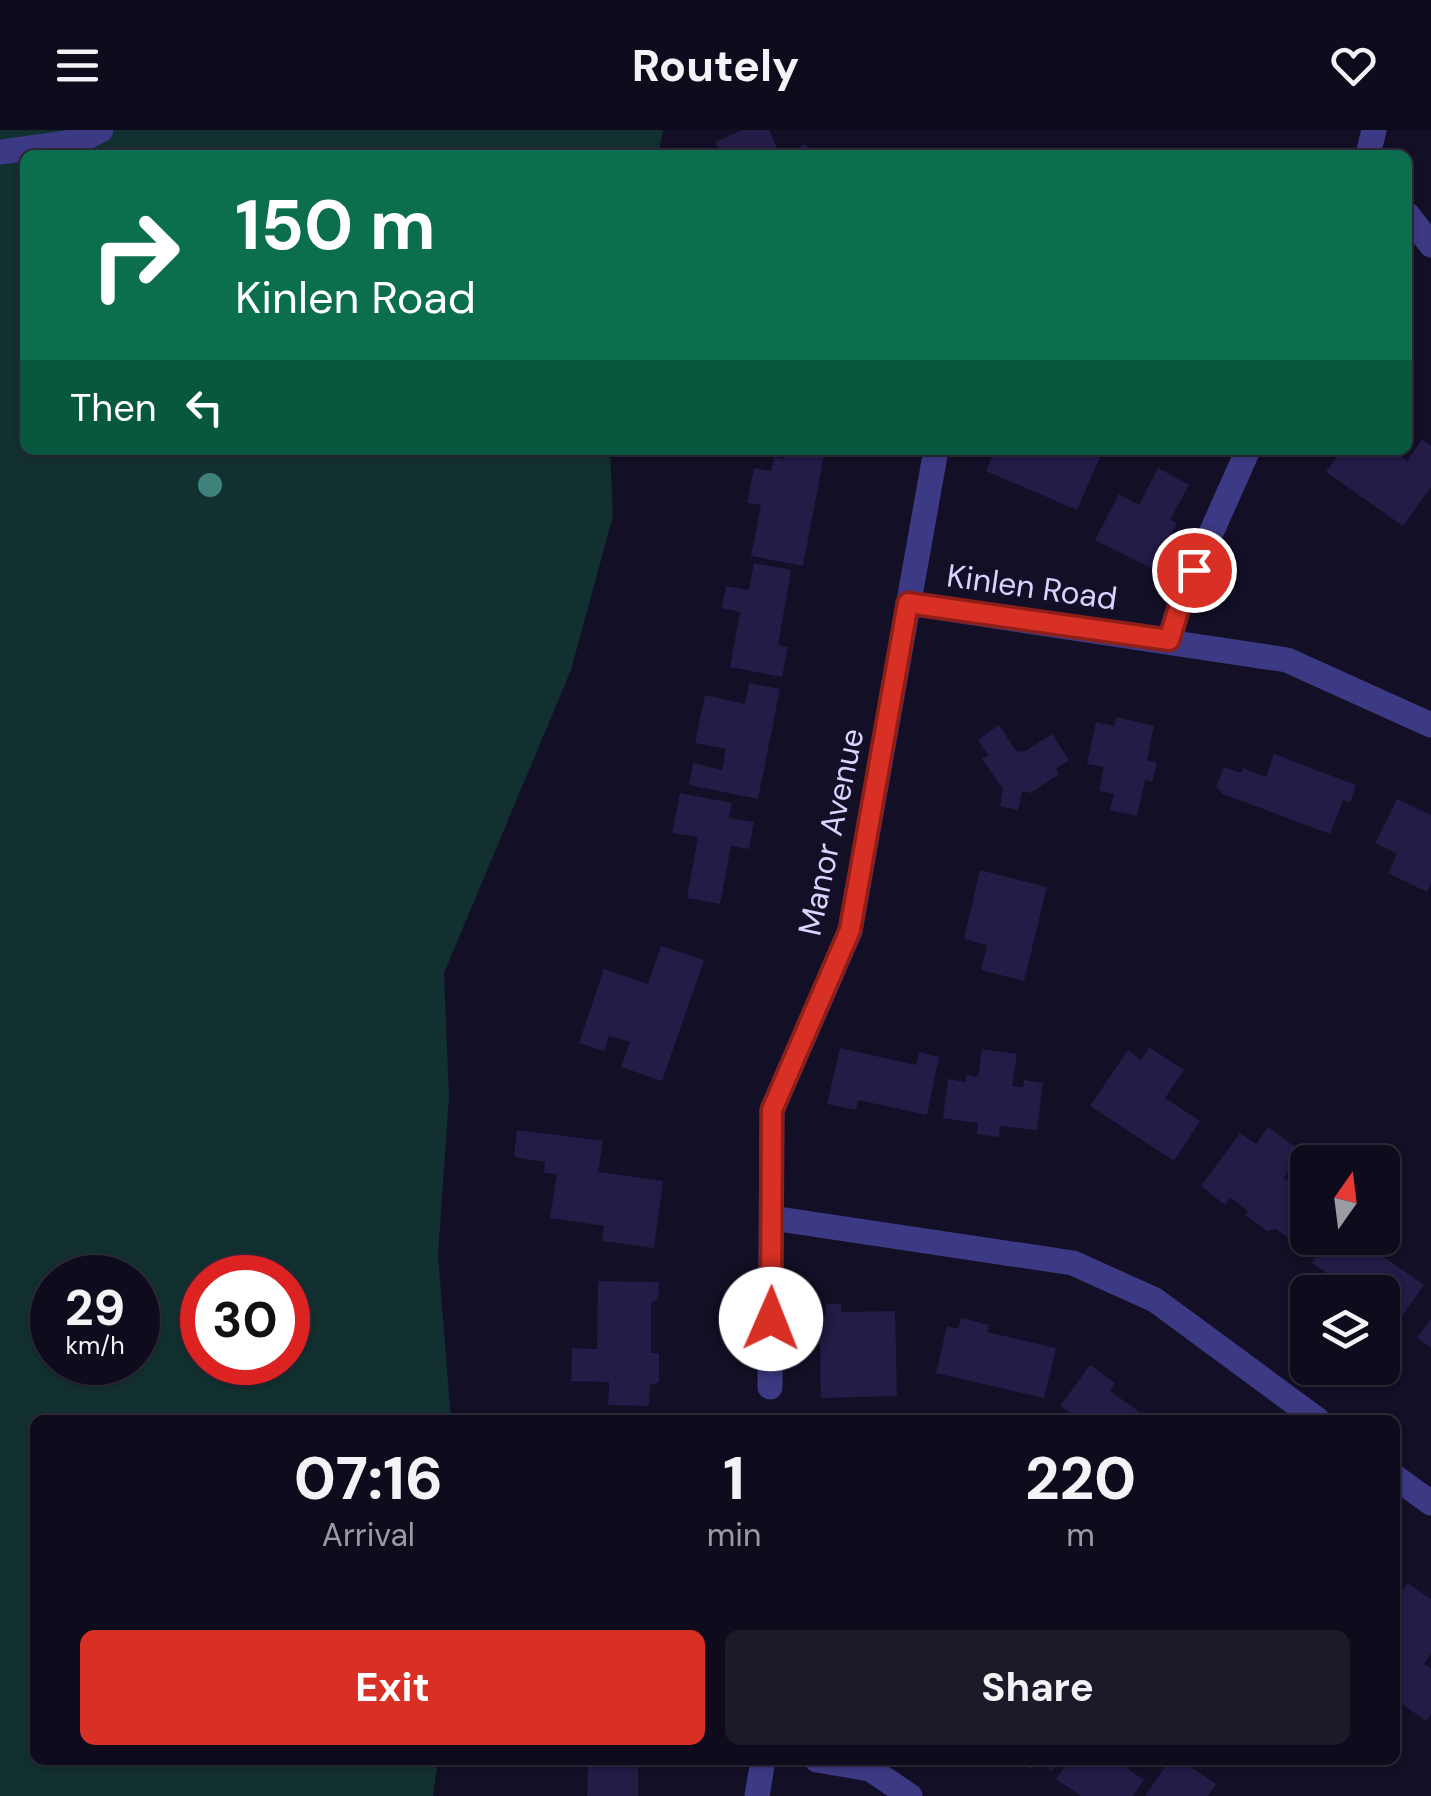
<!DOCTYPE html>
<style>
:root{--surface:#0e0b1c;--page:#1c1929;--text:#f1f3f6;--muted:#9b9ba3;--line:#2e2b3b;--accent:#d93025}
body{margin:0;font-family:"DM Sans",sans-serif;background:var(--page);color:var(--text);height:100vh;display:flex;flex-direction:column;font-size:38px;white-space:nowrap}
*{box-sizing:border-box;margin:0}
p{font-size:32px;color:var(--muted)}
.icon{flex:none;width:55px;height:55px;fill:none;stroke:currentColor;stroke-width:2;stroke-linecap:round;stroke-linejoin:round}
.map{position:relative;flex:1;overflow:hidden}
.drawer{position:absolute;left:30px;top:1285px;width:1370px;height:350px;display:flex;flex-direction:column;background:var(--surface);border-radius:15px;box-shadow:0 2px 8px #0004,0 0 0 2px var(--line)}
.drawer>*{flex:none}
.top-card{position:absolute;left:20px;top:20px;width:1392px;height:305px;border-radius:15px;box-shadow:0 2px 8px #0004,0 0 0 2px var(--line);background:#0b6e4f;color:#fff;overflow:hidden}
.needle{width:65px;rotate:14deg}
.controls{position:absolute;left:1290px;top:1015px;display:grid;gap:20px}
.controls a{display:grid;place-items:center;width:110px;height:110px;border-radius:15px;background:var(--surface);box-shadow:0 2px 8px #0004,0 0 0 2px var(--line);font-size:50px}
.speed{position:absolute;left:30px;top:1125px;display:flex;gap:20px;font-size:50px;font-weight:700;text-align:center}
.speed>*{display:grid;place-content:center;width:130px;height:130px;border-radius:50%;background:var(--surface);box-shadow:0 2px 8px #0004,0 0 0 2px var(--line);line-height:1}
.speed small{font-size:25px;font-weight:400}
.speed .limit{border:15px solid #d22;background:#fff;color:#111}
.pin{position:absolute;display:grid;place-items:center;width:85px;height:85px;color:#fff;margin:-42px;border:5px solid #fff;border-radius:50%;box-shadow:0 2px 10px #0007}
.me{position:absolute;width:110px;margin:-55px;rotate:1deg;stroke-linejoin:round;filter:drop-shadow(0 0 8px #0008)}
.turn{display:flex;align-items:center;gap:35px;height:210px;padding:0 50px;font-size:45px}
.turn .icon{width:130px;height:130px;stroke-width:2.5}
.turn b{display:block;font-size:70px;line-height:85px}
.then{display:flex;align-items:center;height:95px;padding:0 50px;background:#0003;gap:20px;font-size:38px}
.eta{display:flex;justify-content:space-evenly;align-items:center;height:170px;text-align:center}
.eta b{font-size:60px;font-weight:700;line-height:70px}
.action{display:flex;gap:20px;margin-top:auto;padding:20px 50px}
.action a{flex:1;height:115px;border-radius:15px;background:var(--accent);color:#fff;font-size:40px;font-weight:700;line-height:115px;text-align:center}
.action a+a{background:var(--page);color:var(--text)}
header{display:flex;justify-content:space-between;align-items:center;height:130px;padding:0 50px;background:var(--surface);font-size:45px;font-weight:700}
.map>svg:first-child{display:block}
.green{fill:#12302f;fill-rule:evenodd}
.building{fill:#241b47}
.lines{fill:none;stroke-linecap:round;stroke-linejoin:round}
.minor{stroke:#3d3a85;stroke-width:25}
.tree{fill:#3d827b}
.route-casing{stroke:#8d1f18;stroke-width:25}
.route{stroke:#d93025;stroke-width:18}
.labels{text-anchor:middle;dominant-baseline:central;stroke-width:10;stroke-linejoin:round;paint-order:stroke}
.street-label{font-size:32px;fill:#d9d4ff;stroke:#130f26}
</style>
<header><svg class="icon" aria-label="menu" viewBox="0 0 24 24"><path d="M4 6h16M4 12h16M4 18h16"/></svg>Routely<svg class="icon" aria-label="heart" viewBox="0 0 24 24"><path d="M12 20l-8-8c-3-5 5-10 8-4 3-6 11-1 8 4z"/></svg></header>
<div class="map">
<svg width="1431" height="1666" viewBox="0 0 1431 1666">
<rect width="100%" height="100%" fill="#130f26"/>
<path class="green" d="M0 0H663L658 25H25V320H610L613 386 571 540 444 843 449 967 438 1125 451 1290H35V1630H438L433 1666H0ZM52 1148H138V1232H52ZM202 1148H288V1232H202Z"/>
<path class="building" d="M742 0H769L780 25H721L715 12Z
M806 14 811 25H781Z
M1422 309 1431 316V357L1403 396 1326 342 1342 320H1392L1407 331Z
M786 320H825L803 436 751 426 761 375 747 373 754 338 771 341 774 327 784 329Z
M995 320H1103L1077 380 986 341Z
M1158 338 1189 355 1170 390 1177 393 1153 439 1095 410 1119 364 1139 375Z
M754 433 791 440 778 515 788 517 782 547 730 537 740 482 722 478 726 456 749 460Z
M749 553 780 559 758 669 689 655 693 633 722 640 726 619 695 613 705 565 745 574Z
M1116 587 1154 596 1147 630 1157 633 1152 652 1145 650 1137 686 1110 680 1114 664 1099 661 1104 637 1087 634 1096 592 1114 596Z
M999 595 1016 621 1024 622 1052 604 1069 630 1056 639 1059 644 1031 663 1022 661 1018 680 1000 676 1003 659 982 629 988 625 978 610Z
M1274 624 1356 655 1350 673 1343 670 1330 704 1223 664 1216 657 1224 637 1241 643 1243 638 1266 647Z
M680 663 732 673 729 688 754 692 749 719 731 716 720 774 687 768 698 707 672 703Z
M1397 669 1431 685V753L1427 762 1388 743 1397 724 1375 713Z
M980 740 1047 757 1024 851 981 840 987 815 964 809Z
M661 816 704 830 662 951 621 937 630 912 609 906 604 921 579 913 604 839 648 854Z
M1149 917 1184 940 1165 968 1200 991 1174 1031 1090 976 1128 920 1141 930Z
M840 918 916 935 919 922 939 927 927 985 858 970 856 980 827 974Z
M982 919 1017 924 1012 956 1023 957 1024 950 1043 953 1037 1000 1000 996 999 1007 977 1004 978 993 943 988 948 949 966 952V945L978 947Z
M1268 997 1302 1022 1283 1048 1308 1065V1100L1297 1114 1276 1099 1267 1101 1245 1085 1248 1081 1230 1067 1225 1075 1201 1056 1240 1003 1256 1014Z
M517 1000 603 1011 598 1042 663 1051 654 1118 602 1111 604 1096 550 1088 557 1044 544 1043 545 1032 514 1027Z
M1331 1108H1356L1424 1155 1397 1193 1382 1183V1162H1354L1312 1133Z
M598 1151 659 1152 658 1169 651 1173V1223H659V1252L650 1255 649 1276 608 1275 609 1252 571 1251 572 1218 597 1219Z
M826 1174H841V1182L895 1181 897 1266 821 1268 820 1214 808 1215 807 1184 826 1185Z
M961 1188 989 1195 987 1202 1056 1218 1044 1268 936 1243 947 1196 958 1199Z
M1431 1189V1218L1417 1208Z
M1090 1235 1115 1253 1110 1261 1151 1290H1080L1060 1276Z
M1408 1453 1431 1469V1524L1424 1534 1431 1539V1584L1426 1591 1395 1569V1470Z
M588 1630 638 1633V1666H587Z
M1017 1630H1059L1052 1641 1037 1631 1031 1639Z
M1070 1630H1133L1127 1638 1144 1650 1133 1666H1081L1056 1649Z
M1170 1630H1181L1216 1654 1208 1666H1145Z"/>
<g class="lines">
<path class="minor" d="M0 22 80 11 101 0
M1368 25 1374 0
M1408 85 1431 115
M908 473 1287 530 1431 595
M1169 510 1182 468 1248 320
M772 1088 1073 1133 1155 1170 1318 1290
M770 1257 772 980 850 801 936 320
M1395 1347 1431 1373
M817 1630 870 1639 910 1666
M757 1666 763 1630"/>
</g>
<circle class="tree" cx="210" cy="355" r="12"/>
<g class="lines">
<g class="route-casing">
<path id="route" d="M771 1189 772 980 850 800 908 473 1169 510 1182 468 1194 440"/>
</g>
<use href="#route" class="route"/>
</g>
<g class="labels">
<g class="street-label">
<text transform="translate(1032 457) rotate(8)">Kinlen Road</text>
<text transform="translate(831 702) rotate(-78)">Manor Avenue</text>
</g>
</g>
</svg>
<div class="controls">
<a><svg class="needle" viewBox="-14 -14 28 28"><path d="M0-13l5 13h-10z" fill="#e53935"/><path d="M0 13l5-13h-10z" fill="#9b9ba3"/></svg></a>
<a><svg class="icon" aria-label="layers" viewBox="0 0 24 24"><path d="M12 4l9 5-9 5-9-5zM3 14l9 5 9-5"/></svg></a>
</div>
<div class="speed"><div>29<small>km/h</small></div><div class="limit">30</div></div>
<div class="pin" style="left:1194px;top:440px;background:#d93025"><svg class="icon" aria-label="arrive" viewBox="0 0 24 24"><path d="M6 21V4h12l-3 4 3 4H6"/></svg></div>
<svg class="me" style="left:771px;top:1189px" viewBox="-20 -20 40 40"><circle r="19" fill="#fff"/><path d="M0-13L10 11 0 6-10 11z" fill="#d93025"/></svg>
<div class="top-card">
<div class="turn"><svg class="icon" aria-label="right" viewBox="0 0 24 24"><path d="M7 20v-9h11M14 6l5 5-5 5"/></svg><div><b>150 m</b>Kinlen Road</div></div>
<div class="then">Then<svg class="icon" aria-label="left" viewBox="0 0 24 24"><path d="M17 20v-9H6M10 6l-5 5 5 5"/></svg></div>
</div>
<section class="drawer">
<div class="eta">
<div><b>07:16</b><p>Arrival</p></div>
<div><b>1</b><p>min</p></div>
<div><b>220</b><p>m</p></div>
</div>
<div class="action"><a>Exit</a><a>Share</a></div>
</section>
</div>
